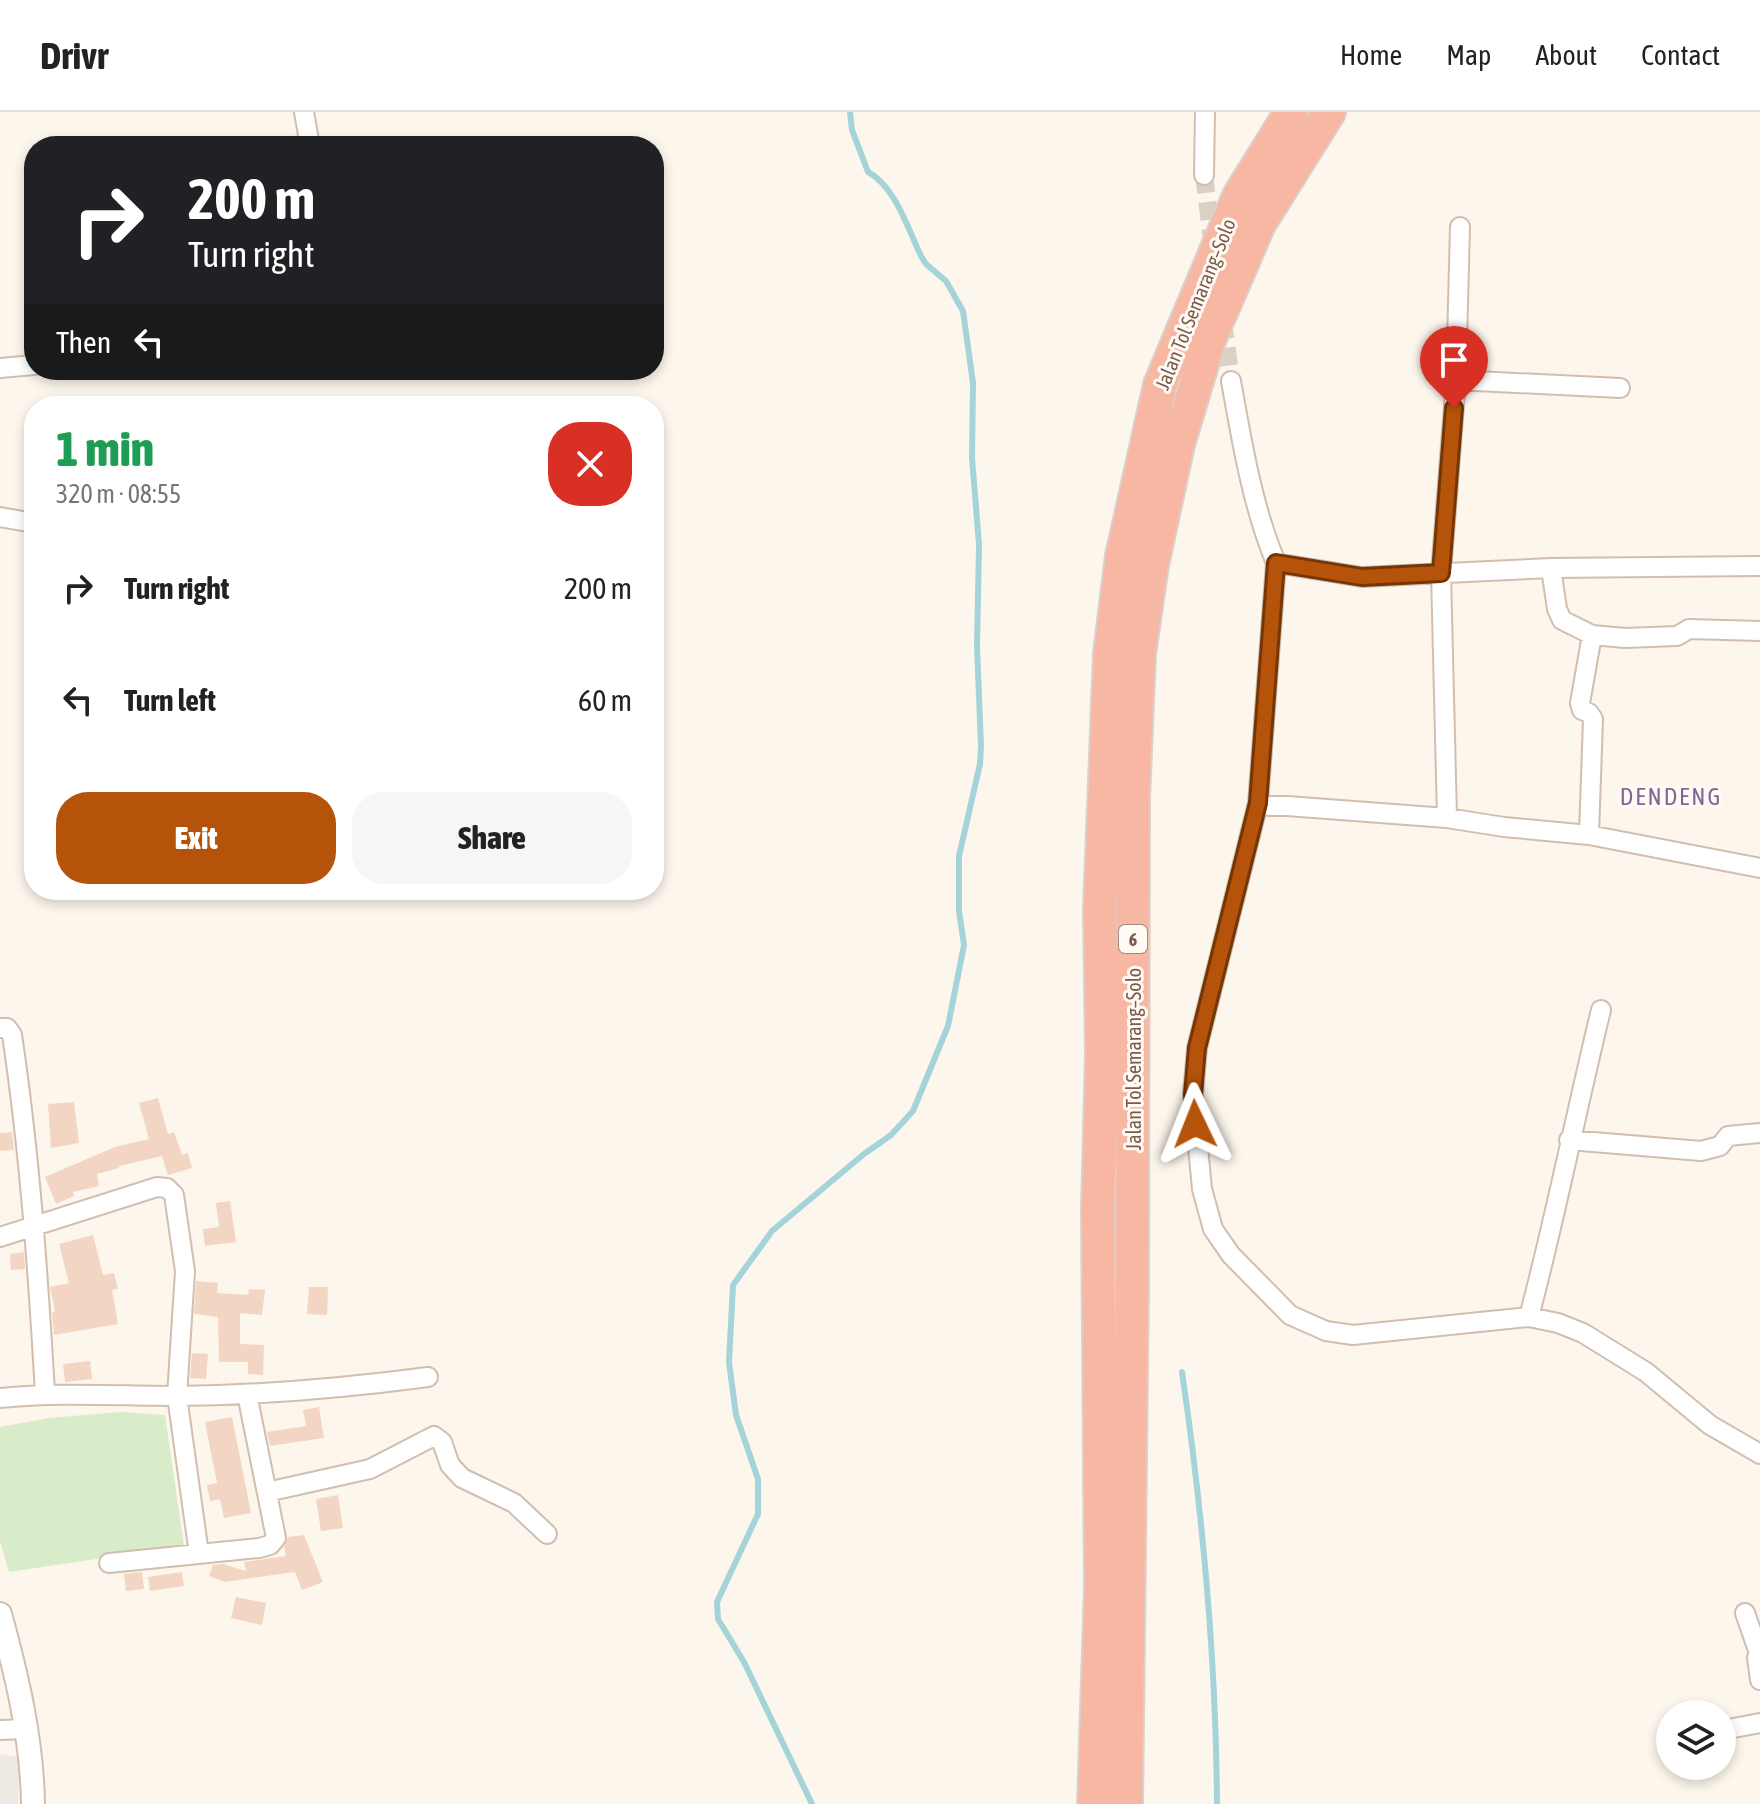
<!DOCTYPE html>
<meta charset="utf-8">
<style>
:root{--surface:#fff;--page:#f6f6f6;--text:#222;--muted:#767676;--line:#e0e0e0;--accent:#b45309}
body{margin:0;font-family:"Asap Condensed",sans-serif;background:var(--page);color:var(--text);height:100vh;display:flex;flex-direction:column;font-size:30px;white-space:nowrap}
*{box-sizing:border-box;margin:0}
p{font-size:26px;color:var(--muted)}
.icon{flex:none;width:44px;height:44px;fill:none;stroke:currentColor;stroke-width:2;stroke-linecap:round;stroke-linejoin:round}
.map{position:relative;flex:1;overflow:hidden}
.panel{position:absolute;left:24px;top:284px;width:640px;height:504px;display:flex;flex-direction:column;background:var(--surface);border-radius:32px;box-shadow:0 4px 12px #0003}
.panel>*{flex:none}
.guide{position:absolute;left:24px;top:24px;width:640px;height:244px;border-radius:32px;box-shadow:0 4px 12px #0003;background:#202124;color:#fff;overflow:hidden}
.controls{position:absolute;left:1656px;top:1588px;display:grid;gap:16px}
.controls a{display:grid;place-items:center;width:80px;height:80px;border-radius:50%;background:var(--surface);box-shadow:0 4px 12px #0003;font-size:40px}
.pin{position:absolute;display:grid;place-items:center;width:68px;height:68px;color:#fff;margin:-82px -34px;border-radius:50% 50% 50% 0;rotate:-45deg;box-shadow:0 0 8px #0007}
.pin .icon{rotate:45deg}
.me{position:absolute;width:88px;margin:-44px;rotate:358deg;stroke-linejoin:round;filter:drop-shadow(0 0 6px #0008)}
.turn{display:flex;align-items:center;gap:28px;height:168px;padding:0 32px;font-size:36px}
.turn .icon{width:104px;height:104px;stroke-width:2.5}
.turn b{display:block;font-size:56px;line-height:68px}
.then{display:flex;align-items:center;height:76px;padding:0 32px;background:#0003;gap:16px;font-size:30px}
.round{display:grid;place-items:center;flex:none;width:84px;height:84px;border-radius:32px;background:var(--page)}
.headline{display:flex;align-items:center;justify-content:space-between;height:136px;padding:0 32px}
h1{font-size:48px;font-weight:800;line-height:60px;color:#1e9e55}
.primary-button{display:flex;gap:16px;margin-top:auto;padding:16px 32px}
.primary-button a{flex:1;height:92px;border-radius:32px;background:var(--accent);color:#fff;font-size:32px;font-weight:800;line-height:92px;text-align:center}
.primary-button a+a{background:var(--page);color:var(--text)}
ul{padding:0;list-style:none}
li{display:flex;align-items:center;gap:24px;height:112px;padding:0 32px}
li div{flex:1}
li b{display:block;font-size:30px}
li em{font-style:normal}
header{display:flex;align-items:center;gap:48px;box-sizing:border-box;height:112px;padding:0 40px;background:var(--surface);border-bottom:2px solid var(--line)}
header strong{font-size:38px}
nav{display:flex;gap:44px;margin-inline-start:auto;font-size:28px}
.map>svg:first-child{display:block}
.industrial{fill:#efe9e4}
.green{fill:#d8ecc9}
.lines{fill:none;stroke-linecap:round;stroke-linejoin:round}
.stream{stroke:#a5d3da;stroke-width:6}
.building{fill:#f3d5c3}
.minor-tunnel{stroke:#dcd0c4;stroke-width:18;stroke-dasharray:18 9;stroke-linecap:butt}
.minor-casing{stroke:#d1beb0;stroke-width:22}
.tertiary-casing{stroke:#d1beb0;stroke-width:26}
.motorway-casing{stroke:#dad1cd;stroke-width:36}
.minor{stroke:#fff;stroke-width:18}
.tertiary{stroke:#fff;stroke-width:22}
.motorway{stroke:#f7b7a3;stroke-width:32}
.route-casing{stroke:#753606;stroke-width:20}
.route{stroke:#b45309;stroke-width:14}
.labels{text-anchor:middle;dominant-baseline:central;stroke-width:6;stroke-linejoin:round;paint-order:stroke}
.shield{fill:#fffaf3;stroke:#a28b7f;stroke-width:2}
.shield-label{font-size:18px;font-weight:bold;fill:#7a5c4d}
.street-label{font-size:20px;fill:#7a5c4d;stroke:#fffaf3}
.quarter-label{font-size:24px;letter-spacing:2px;fill:#846695;stroke:#fffaf3}
</style>
<header>
<strong>Drivr</strong>
<nav><a>Home</a><a>Map</a><a>About</a><a>Contact</a></nav>
</header>
<div class="map">
<svg width="1760" height="1692" viewBox="0 0 1760 1692">
<rect width="100%" height="100%" fill="#fdf6ec"/>
<path class="industrial" d="M0 1642 19 1645 18 1692H0Z"/>
<path class="green" d="M120 1300 165 1303 184 1434 9 1460 0 1429V1315L49 1306Z"/>
<g class="lines">
<path class="stream" d="M1182 1260C1203 1404 1216 1547 1217 1692
M812 1692 744 1550 718 1507 717 1490 758 1402V1367L736 1303 729 1250 733 1173 772 1119 864 1042 891 1023 913 999 948 914 964 833 959 799V744L980 652 981 635 977 534 979 432 972 346 973 271 963 199 946 169 926 152 921 144C908 117 895 74 868 60L852 18 850 0"/>
</g>
<path class="building" d="M158 986 168 1022 174 1020 182 1043 188 1041 192 1056 168 1063 162 1044 119 1054V1056L97 1062 99 1074 73 1080 74 1084 56 1092 45 1065 115 1035 149 1027 139 991Z
M74 990 79 1031 51 1036 48 992Z
M12 1020 14 1038 0 1039V1021Z
M230 1089 236 1130 205 1134 203 1117 219 1115 216 1091Z
M93 1123 103 1163 114 1161 118 1177 112 1178 118 1212 54 1223 52 1200 55 1199 50 1175 69 1171 59 1132Z
M24 1140 25 1157 11 1158 10 1142Z
M196 1169 218 1171 217 1181 248 1183 249 1177 265 1178 262 1203 240 1201V1232L264 1233 263 1263 248 1262V1250H219L218 1205 194 1202Z
M309 1175H328L327 1203 307 1202Z
M192 1241 208 1242 206 1267 190 1266Z
M90 1249 92 1267 65 1270 63 1252Z
M319 1295 324 1326 270 1334 267 1320 306 1314 303 1298Z
M232 1305 251 1401 224 1406 220 1387 210 1389 207 1373 217 1371 205 1310Z
M338 1383 343 1416 321 1419 316 1387Z
M304 1423 323 1470 302 1478 295 1460 225 1470 209 1464 213 1453 223 1452 246 1459 244 1450 286 1444 284 1435 288 1425Z
M142 1460 144 1477 126 1479 124 1462Z
M182 1460 184 1474 150 1479 148 1465Z
M236 1485 266 1491 262 1513 231 1506Z"/>
<g class="lines">
<path class="minor-tunnel" d="M1204 63 1213 136
M1223 209 1231 269"/>
<g class="minor-casing">
<path id="minor" d="M304 0 310 34
M1204 63 1205 0
M0 256 34 253
M1456 268 1620 276
M1231 269C1242 330 1252 393 1276 451L1362 465 1551 456 1760 454
M0 405 34 411
M1276 451 1258 691 1268 694H1287L1447 706 1504 715 1589 723 1760 756
M1551 456 1557 497 1562 508 1592 523
M1258 691 1197 936 1193 982 1202 1077 1213 1117 1231 1143 1290 1203 1326 1219 1353 1223 1529 1205 1558 1211 1583 1221 1646 1260 1710 1313 1760 1342
M1447 706 1441 461 1456 268 1460 115
M1589 723 1593 607 1589 601 1582 598 1580 591 1592 523 1625 526 1677 524 1689 517 1760 519
M0 916H7L12 923C30 1043 38 1161 45 1281
M1569 1028 1701 1039 1720 1034 1728 1024 1760 1021
M0 1125 157 1075 167 1076 174 1083 185 1159 177 1284 199 1442
M1529 1205C1556 1103 1576 1000 1601 898
M0 1286C60 1280 118 1284 178 1284 261 1283 345 1276 428 1265
M267 1380 370 1357 434 1324 442 1330 450 1353 462 1366 514 1391 547 1422
M109 1451 259 1436 270 1433 276 1426 247 1282
M1745 1501 1759 1541
M1760 1541 1757 1546 1760 1568
M1728 1617 1760 1611
M0 1618 26 1617"/>
</g>
<g class="tertiary-casing">
<path id="tertiary" d="M0 1502C17 1564 32 1627 33 1692"/>
</g>
<g class="motorway-casing">
<path id="motorway" d="M1094 1692 1101 1476 1098 1097 1102 943 1100 796 1110 542 1122 444 1160 273 1239 84 1291 0
M1126 1692 1132 1170 1133 687 1139 541 1152 453 1178 332 1210 226 1259 112 1329 0"/>
</g>
<use href="#minor" class="minor"/>
<use href="#tertiary" class="tertiary"/>
<use href="#motorway" class="motorway"/>
</g>
<g class="lines">
<g class="route-casing">
<path id="route" d="M1195 1012 1193 982 1197 936 1258 691 1276 451 1362 465 1441 461 1454 296"/>
</g>
<use href="#route" class="route"/>
</g>
<g class="labels">
<rect class="shield" x="1119" y="813" width="28" height="28" rx="6"/>
<g class="shield-label">
<text x="1133" y="827">6</text>
</g>
<g class="street-label">
<text transform="translate(1195 192) rotate(-68)">Jalan Tol Semarang–Solo</text>
<text transform="translate(1133 947) rotate(-90)">Jalan Tol Semarang–Solo</text>
</g>
<g class="quarter-label">
<text x="1671" y="684">DENDENG</text>
</g>
</g>
</svg>
<div class="controls">
<a><svg class="icon" aria-label="layers" viewBox="0 0 24 24"><path d="M12 4l9 5-9 5-9-5zM3 14l9 5 9-5"/></svg></a>
</div>
<div class="pin" style="left:1454px;top:296px;background:#d93025"><svg class="icon" aria-label="arrive" viewBox="0 0 24 24"><path d="M6 21V4h12l-3 4 3 4H6"/></svg></div>
<svg class="me" style="left:1195px;top:1012px" viewBox="-20 -20 40 40"><path d="M0-17L14 15 0 8-14 15z" fill="#b45309" stroke="#fff" stroke-width="4"/></svg>
<div class="guide">
<div class="turn"><svg class="icon" aria-label="right" viewBox="0 0 24 24"><path d="M7 20v-9h11M14 6l5 5-5 5"/></svg><div><b>200 m</b>Turn right</div></div>
<div class="then">Then<svg class="icon" aria-label="left" viewBox="0 0 24 24"><path d="M17 20v-9H6M10 6l-5 5 5 5"/></svg></div>
</div>
<section class="panel">
<div class="headline"><div><h1>1 min</h1><p>320 m · 08:55</p></div><a class="round" style="background:#d93025;color:#fff"><svg class="icon" aria-label="close" viewBox="0 0 24 24"><path d="M6 6l12 12M18 6L6 18"/></svg></a></div>
<ul>
<li><svg class="icon" aria-label="right" viewBox="0 0 24 24"><path d="M7 20v-9h11M14 6l5 5-5 5"/></svg><div><b>Turn right</b></div><em>200 m</em></li>
<li><svg class="icon" aria-label="left" viewBox="0 0 24 24"><path d="M17 20v-9H6M10 6l-5 5 5 5"/></svg><div><b>Turn left</b></div><em>60 m</em></li>
</ul>
<div class="primary-button"><a>Exit</a><a>Share</a></div>
</section>
</div>
